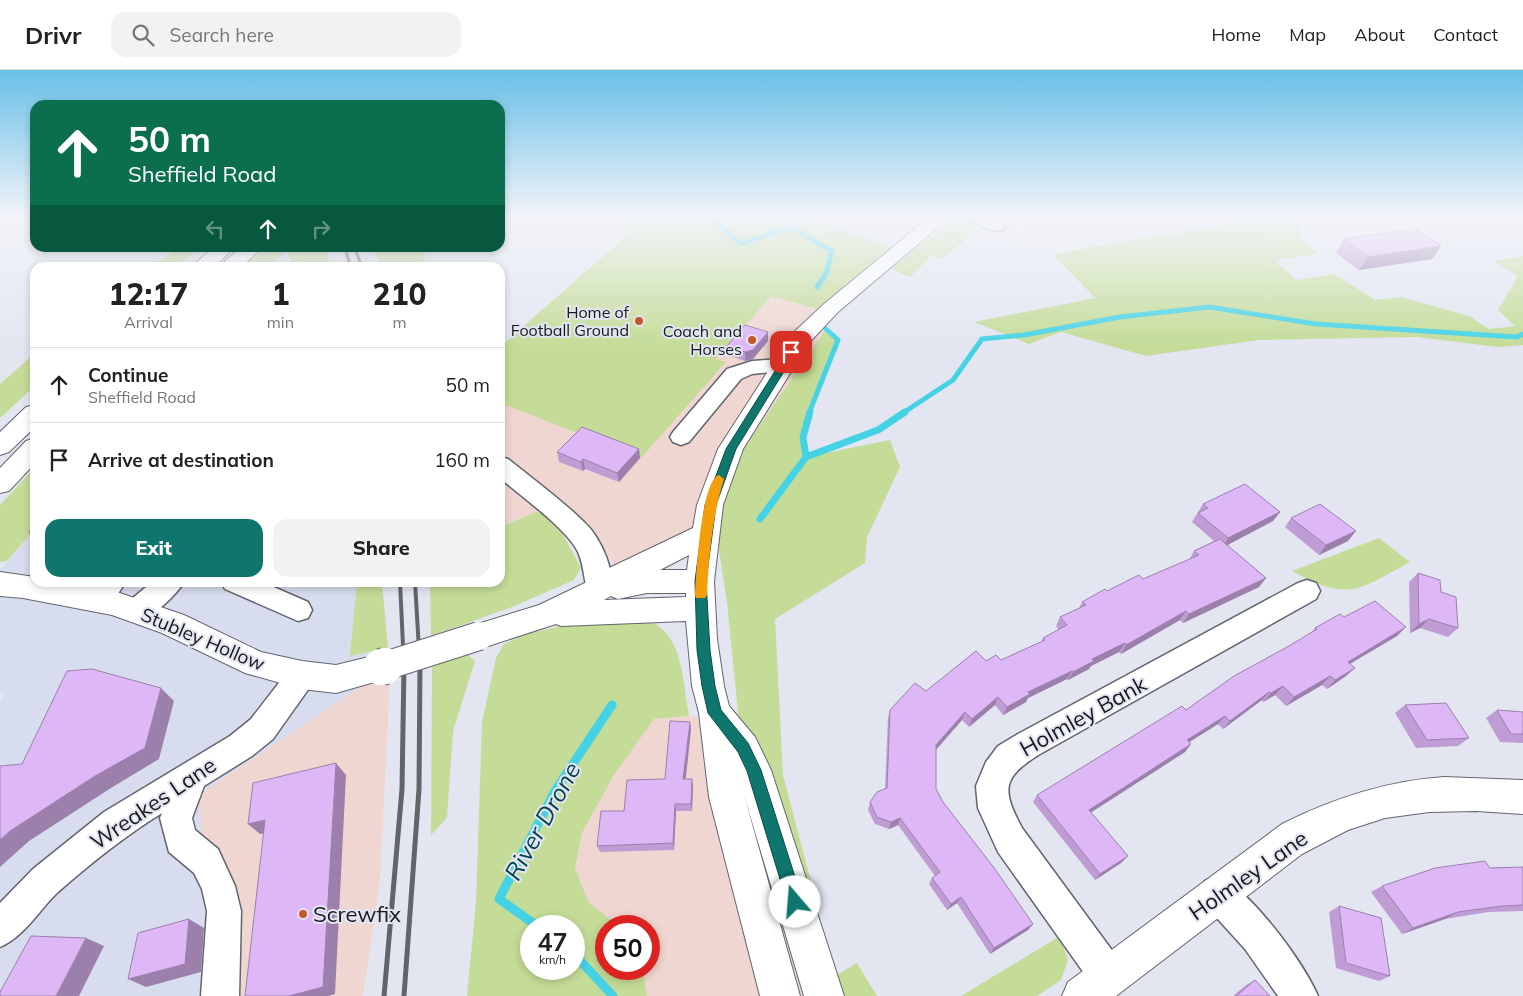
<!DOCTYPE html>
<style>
:root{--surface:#fff;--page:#f2f2f2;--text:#222;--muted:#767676;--line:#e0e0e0;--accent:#0f766e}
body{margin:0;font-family:Mulish,sans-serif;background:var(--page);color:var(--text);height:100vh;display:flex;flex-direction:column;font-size:19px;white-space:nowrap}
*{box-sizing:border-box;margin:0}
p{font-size:16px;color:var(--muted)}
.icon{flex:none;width:28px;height:28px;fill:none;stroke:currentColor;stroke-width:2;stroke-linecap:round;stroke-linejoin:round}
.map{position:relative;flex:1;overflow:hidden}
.details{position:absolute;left:30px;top:192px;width:475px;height:325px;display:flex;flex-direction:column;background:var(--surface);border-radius:15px;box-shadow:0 2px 8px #0003}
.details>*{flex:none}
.hud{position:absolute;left:30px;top:30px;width:475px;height:152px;border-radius:15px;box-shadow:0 2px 8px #0003;background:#0b6e4f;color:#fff;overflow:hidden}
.speed{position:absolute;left:520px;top:845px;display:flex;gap:10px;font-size:25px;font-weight:700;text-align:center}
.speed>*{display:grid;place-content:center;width:65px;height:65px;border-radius:50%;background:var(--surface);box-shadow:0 2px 8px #0003;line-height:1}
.speed small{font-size:12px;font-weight:400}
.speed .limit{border:8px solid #d22;background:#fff;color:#111}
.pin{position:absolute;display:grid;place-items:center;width:42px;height:42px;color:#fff;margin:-21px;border-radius:10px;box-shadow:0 2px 8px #0006}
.me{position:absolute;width:55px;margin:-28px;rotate:342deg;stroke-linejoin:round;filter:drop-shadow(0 0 4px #0008)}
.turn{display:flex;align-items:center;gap:18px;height:105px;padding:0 15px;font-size:22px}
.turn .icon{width:65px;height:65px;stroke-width:2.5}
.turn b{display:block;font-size:35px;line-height:42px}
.lanes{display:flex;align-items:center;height:48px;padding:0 15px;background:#0003;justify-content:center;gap:25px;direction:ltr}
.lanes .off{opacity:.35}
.eta{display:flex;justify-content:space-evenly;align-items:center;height:85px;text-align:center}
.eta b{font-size:30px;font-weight:800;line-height:35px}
.button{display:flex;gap:10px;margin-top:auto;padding:10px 15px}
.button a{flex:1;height:58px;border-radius:15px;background:var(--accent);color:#fff;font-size:20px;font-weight:800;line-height:58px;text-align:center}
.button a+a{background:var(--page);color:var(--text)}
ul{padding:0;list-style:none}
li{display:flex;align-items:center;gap:15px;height:75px;padding:0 15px;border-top:1px solid var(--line)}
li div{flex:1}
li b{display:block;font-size:19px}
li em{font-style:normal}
header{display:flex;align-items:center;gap:30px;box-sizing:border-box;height:70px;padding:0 25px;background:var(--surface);border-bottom:1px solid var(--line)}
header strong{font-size:24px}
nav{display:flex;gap:28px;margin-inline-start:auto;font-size:18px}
.search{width:350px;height:45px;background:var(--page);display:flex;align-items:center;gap:12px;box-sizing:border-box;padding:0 18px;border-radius:15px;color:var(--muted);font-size:19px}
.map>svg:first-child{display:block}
.commercial{fill:#f0d6d0}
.built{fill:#d7dcee}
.green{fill:#c4dc97;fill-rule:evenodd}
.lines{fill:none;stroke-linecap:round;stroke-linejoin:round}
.stream-far2{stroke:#45d2e5;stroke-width:5}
.stream-far1{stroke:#45d2e5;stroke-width:7}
.stream{stroke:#45d2e5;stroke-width:9}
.minor-casing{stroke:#62656f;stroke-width:3}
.major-casing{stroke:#62656f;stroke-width:2}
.highway-casing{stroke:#62656f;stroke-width:2}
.minor{fill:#fff;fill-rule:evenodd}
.major{fill:#fff;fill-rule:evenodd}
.highway{fill:#fff;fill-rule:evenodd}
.rail-far2{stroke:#62646a;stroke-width:3}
.rail-far1{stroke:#62646a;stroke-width:4}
.rail{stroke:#62646a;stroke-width:5}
.major-bridge-far1-casing{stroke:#62656f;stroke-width:30;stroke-linecap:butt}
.major-bridge-casing{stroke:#62656f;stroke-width:38;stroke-linecap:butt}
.major-bridge-far1{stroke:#fff;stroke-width:28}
.major-bridge{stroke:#fff;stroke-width:36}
.wall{fill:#bf9dd4}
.shaded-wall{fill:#9b80ac}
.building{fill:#deb7f6;stroke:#9b80ac}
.route{fill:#0f766e;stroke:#0a4d48}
.slow{fill:#f59e0b}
.poi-dot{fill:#c05a2c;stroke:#e3e6f1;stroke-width:2}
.labels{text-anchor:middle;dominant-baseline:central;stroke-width:4;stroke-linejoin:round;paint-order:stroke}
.far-poi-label{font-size:16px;fill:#18191d;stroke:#e3e6f1;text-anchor:end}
.street-label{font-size:19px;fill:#18191d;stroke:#e3e6f1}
.near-street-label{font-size:22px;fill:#18191d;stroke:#e3e6f1}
.near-poi-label{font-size:22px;fill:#18191d;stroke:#e3e6f1;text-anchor:start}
.near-water-label{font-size:24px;font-style:italic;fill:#02444c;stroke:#e3e6f1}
</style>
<header>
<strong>Drivr</strong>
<div class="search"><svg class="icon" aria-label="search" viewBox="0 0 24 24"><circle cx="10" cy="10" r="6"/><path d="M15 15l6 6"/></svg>Search here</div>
<nav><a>Home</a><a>Map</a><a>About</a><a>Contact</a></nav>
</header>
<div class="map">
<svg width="1523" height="926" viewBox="0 0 1523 926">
<rect width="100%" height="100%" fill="#e3e6f1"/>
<path class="commercial" d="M634 160 771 225 817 239 826 259 743 380 717 467 619 503 589 457 536 442 500 457V277Z
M390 608 380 810 363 926H213L198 725 366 613Z
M689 646 739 652 815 827 835 906 838 926H647L643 899H649V856H619L589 833 575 798 582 763 614 705 654 649Z"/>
<path class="built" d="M35 459V512L357 513 351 586 388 578 390 608 366 613 198 725 216 907 213 926H0V632L5 623 0 622V500Z"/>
<path class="green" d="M606 148H812L890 177 817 239 771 226 716 289 726 292 641 388 500 333V277L633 160Z
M954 148H1003L998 151 991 149 942 189 932 185 910 207 891 199Z
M1297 152 1302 169 1318 184 1274 190 1296 210 1334 204 1375 230 1401 227 1469 246 1489 259 1515 256 1498 240 1518 206 1494 191 1523 186V275L1498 277 1416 267 1259 270 1146 286 1061 262 1029 274 974 252 1095 228 1054 185 1086 178 1234 153Z
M180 178H202L175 197H150Z
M267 178H324L332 197H293L287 180 269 197H242Z
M372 178H423L426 197H382Z
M826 259 838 270 803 367 806 387 890 370 900 397 867 467 865 493 775 549 783 705 815 827 739 652 727 533 717 467 722 432 743 380Z
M35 283V316L0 348V314Z
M35 397V459L7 491 0 492V435Z
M536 442 553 446 581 498 574 510 512 537 431 566 430 513 500 512V457Z
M1379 468 1410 492C1397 499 1367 517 1354 519 1332 523 1311 511 1292 501Z
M357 513H382L388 578 350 586Z
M586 550C600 550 638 547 649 551 684 564 683 615 689 646L654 649 614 705 582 763 575 798 589 833 619 856H606V899H643L647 926H467L476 832 482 652 496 588 504 574 527 564ZM531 856H574V899H531Z
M457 585H468L475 591 453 661 447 748 431 765 432 594Z
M1060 866 1068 890 1061 910 1037 926H961Z
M857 893 877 926H840L835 906Z"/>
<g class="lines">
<path class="stream-far2" d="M712 148 741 174 791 157 832 181 826 204 817 217
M809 343 838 270 826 259
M903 343 953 310 982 269 1024 265 1120 247 1209 237 1316 254 1517 267 1523 264"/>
<path class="stream-far1" d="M806 387 878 360 905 342
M760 449 806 387 803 367 810 342"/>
<path class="stream" d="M537 856 499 829 555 721 612 635
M574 884 613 926"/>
<g class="minor-casing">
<path id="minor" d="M972 148H993L1005 156 1002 160C992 162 978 157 972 148Z
M783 289 790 290 793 295 790 300 752 304 741 309 689 372 681 375 673 372 670 367 673 362 727 299 752 291Z
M500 387 508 389C534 410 562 430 585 453 601 468 619 507 608 526L599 530 590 526C583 513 585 497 578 482 567 459 521 426 500 408Z
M1307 510 1316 513 1320 521 1316 529 1040 684C1001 708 1002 720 1022 758L1122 894 1127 907 1122 920 1109 925 1096 920 998 782 978 738 976 716 986 692 998 676 1018 664 1298 513Z
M95 512H125C117 528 104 543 87 537L83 529Z
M152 512H184C178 523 151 549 139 551 135 552 131 550 127 549L123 541 127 533Z
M221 512H262L308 532 312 540 308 548 298 551 225 519Z
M302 593 312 596 316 605 312 614 273 669 252 686 204 716 192 748 195 760 218 779 235 816 241 841 239 926H201L207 841 202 819 194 803 169 782 160 748 162 743C125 766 91 793 58 822 39 840 25 866 0 877V833L33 799 104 742 230 666 251 649 292 596Z
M1217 806C1251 820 1303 892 1318 926H1278L1245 879 1205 835 1200 823 1205 811Z"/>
</g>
<g class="major-casing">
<path id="major" d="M928 148H949L838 242 809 273 743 379 723 435 714 511 717 569 724 616 729 636 755 667 771 700 844 926H804L744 725 800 926H760L709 727 699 643 692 616 686 551 561 556 556 554 479 579 468 575 464 566 468 557 539 535 589 511 605 500 693 458 697 435 718 379 792 264 824 234ZM689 485 687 500H660ZM647 523H686V527L604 530 611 526 618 529Z
M0 502 35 507V512H67L114 521 184 545 261 582 302 591 336 595 381 584 392 587 397 597 392 607 336 623 302 619 245 603 162 563 112 545 23 528 0 526Z
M1444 707 1523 710V744L1476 741 1429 742 1385 748 1348 760 1302 784 1116 926H1062L1068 912 1282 754C1334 728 1386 711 1444 707Z"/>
</g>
<g class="highway-casing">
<path id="highway" d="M213 178H234L213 198H190Z
M241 178H262L240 198H217Z
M35 335V357L9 382 0 385V362L26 337Z
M35 368V393L9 421 0 423V398L26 371Z"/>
</g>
<use href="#minor" class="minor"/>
<use href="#major" class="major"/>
<use href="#highway" class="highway"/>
<path class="rail-far2" d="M345 178 351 198
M355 178 362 198"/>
<path class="rail-far1" d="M400 512 404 597
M415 512 420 597"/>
<path class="rail" d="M384 926 402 719 404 596
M404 926 419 719 420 596"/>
<g class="major-bridge-far1-casing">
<path id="major-bridge-far1" d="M382 597 479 566"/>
</g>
<g class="major-bridge-casing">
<path id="major-bridge" d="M381 597 385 596"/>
</g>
<use href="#major-bridge-far1" class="major-bridge-far1"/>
<use href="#major-bridge" class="major-bridge"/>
</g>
<path class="wall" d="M1344 169 1441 176 1432 189 1359 200 1336 183Z
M768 262V271L753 289 745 291 727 285V276Z
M639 379 640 388 619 412 585 399 583 401 559 392 557 382Z
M1203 434 1280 442 1273 451 1227 475 1266 508 1259 517 1183 553 1180 550 1121 584 1119 582 1091 596 1089 599 1068 610 1067 609 1028 628 1026 632 1003 645 995 635 969 657 962 650 936 680V719L943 732 1033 854 1028 860 990 884 957 833 947 840 929 814 932 808 935 806 898 755 889 759 875 754 868 740 870 732 885 719 888 648 890 640 986 591 1001 590 1041 572 1043 568 1059 560 1056 556 1060 547 1079 538 1082 532 1107 521 1143 509 1189 490 1194 481 1214 471 1192 452Z
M1291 448 1348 471 1319 485 1285 457Z
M35 452V468L29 462Z
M1418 503 1441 522 1458 558 1448 567 1420 558 1410 563 1409 512Z
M1344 547 1397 566 1350 594 1346 606 1327 619 1322 615 1286 636 1275 625 1263 632 1262 630 1223 659 1218 654 1189 672 1191 674 1185 682 1091 742 1121 793 1095 810 1033 732 1037 725 1186 640 1310 564 1315 558Z
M1405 635 1469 668 1458 676 1416 678 1395 643Z
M1497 640 1523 642V673L1500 672 1486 648Z
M690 652 691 659 685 709H692L693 716 692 741H676L674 780 600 782 597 776 624 741 665 709Z
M1523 797V841L1489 842 1445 849 1402 864 1371 822 1382 816 1490 798Z
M1339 836 1390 906 1379 911 1336 898 1329 842Z
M1255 910 1270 926H1233L1246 915Z"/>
<path class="shaded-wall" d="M1441 176 1432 189 1359 200 1368 187Z
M768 262V271L753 289 745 291V282Z
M639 379 640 388 619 412 617 403Z
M583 389 585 399 583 401 581 392Z
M1280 442 1273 451 1222 478 1228 468Z
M1356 461 1348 471 1319 485 1326 475Z
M1266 508 1259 517 1183 553 1189 544Z
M1186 541 1180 550 1121 584 1126 575Z
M1429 549 1420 558 1410 563 1419 554Z
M1406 557 1397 566 1339 600 1348 592Z
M1125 573 1119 582 1091 596 1089 599 1068 610 1073 602 1092 589Z
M1355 598 1346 606 1327 619 1335 610Z
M1072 601 1067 609 1028 628 1026 632 1003 645 1007 637 1028 622Z
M1330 606 1322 615 1286 636 1294 627Z
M1283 616 1275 625 1263 632 1271 623Z
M161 618 174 631 159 689 111 718 29 771 0 797V770L10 761 95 706Z
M1269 622 1262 630 1223 659 1230 651Z
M998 627 995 635 969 657 972 649Z
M965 642 962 650 933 683 936 675Z
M1225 646 1218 654 1180 678 1187 670Z
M690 652 691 659 685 716 683 709Z
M1191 674 1185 682 1084 747 1089 740Z
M336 693 346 705 335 924 328 926H289Z
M692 709 693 716 692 741 691 734Z
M675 734 676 741 674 780 673 773Z
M900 748 898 755 889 759 891 752Z
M265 750 277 760 260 764 248 754Z
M1128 786 1121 793 1095 810 1100 804Z
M961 827 957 833 947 840 951 834Z
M1458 842 1445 849 1402 864 1413 858Z
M189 849 204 858 201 902 146 917 128 909Z
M1033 854 1028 860 990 884 994 878Z
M86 868 104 876 79 926H56Z"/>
<path class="building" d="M1416 159 1441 176 1368 187 1344 169Z
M745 255 768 262 753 280 745 282 727 276Z
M582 357 639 379 617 403 583 389 581 392 557 382Z
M1245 414 1280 442 1228 468 1198 443 1208 438 1203 434Z
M1320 434 1356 461 1326 475 1291 448Z
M35 452V462H29Z
M1220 469 1266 508 1189 544 1186 541 1126 575 1125 573 1092 589 1094 591 1073 602 1072 601 1028 622 1030 624 1007 637 998 627 972 649 965 642 936 675V719L943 732 995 799 1033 854 994 878 961 827 951 834 932 808 940 802 900 748 891 752 877 747 870 732 877 722 887 718 890 640 915 613 926 621 976 581 986 591 996 585 1001 590 1045 570 1043 568 1067 555 1060 547 1086 535 1082 532 1105 519 1107 521 1139 505 1143 509 1199 485 1194 481Z
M1418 503 1440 510 1441 522 1456 527 1458 558 1429 549 1419 554Z
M1375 531 1406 557 1348 592 1355 598 1335 610 1330 606 1294 627 1283 616 1271 623 1269 622 1230 651 1225 646 1187 670 1191 674 1089 740 1128 786 1100 804 1037 725 1182 636 1186 640 1234 606 1289 576 1317 559 1315 558 1340 544 1344 547Z
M92 599 161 618 145 678 95 706 10 761 0 770V696L22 694 67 601Z
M1446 633 1469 668 1427 670 1405 635Z
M1497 640 1523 642V664H1511Z
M670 651 690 652 683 709H692L691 734H675L673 773 597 776 601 741H624L627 710 665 709Z
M336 693 323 917 289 926H245L265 750 248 754 253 713Z
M1485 791 1490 798 1523 797V835L1502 836 1458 842 1413 858 1382 816 1435 798Z
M1339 836 1381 848 1390 906 1346 893Z
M189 849 185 894 128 909 138 863Z
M31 866 86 868 56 926H0V922Z
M1255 910 1270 926H1236Z"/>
<linearGradient id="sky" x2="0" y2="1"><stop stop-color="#67c0e7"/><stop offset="0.53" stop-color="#f2f4f9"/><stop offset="1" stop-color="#f2f4f9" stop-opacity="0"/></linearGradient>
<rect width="1523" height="278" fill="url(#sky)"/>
<path class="route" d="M791 279 796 282 736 379 716 435 706 511 710 580 715 616 721 640 748 673 761 700 803 832 801 837 795 839 789 837 787 832 747 701 738 682 708 643 702 616 697 580 695 511 705 435 726 379 787 282Z"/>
<path class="slow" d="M719 405 724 409C712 447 709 485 707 525L705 528H696L695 525C696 506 701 410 719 405Z"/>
<g class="poi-dot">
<circle cx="639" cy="251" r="5"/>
<circle cx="752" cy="270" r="5"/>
<circle cx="303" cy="844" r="5"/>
</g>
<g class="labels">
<g class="far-poi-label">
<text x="629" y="242">Home of<tspan x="629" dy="18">Football Ground</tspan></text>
<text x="742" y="261">Coach and<tspan x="742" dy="18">Horses</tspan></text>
</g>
<g class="street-label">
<text transform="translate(203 569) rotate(23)">Stubley Hollow</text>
</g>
<g class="near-street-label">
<text transform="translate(1083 646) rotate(-29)">Holmley Bank</text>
<text transform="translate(153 733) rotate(-34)">Wreakes Lane</text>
<text transform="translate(1248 805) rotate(-35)">Holmley Lane</text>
</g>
<g class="near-poi-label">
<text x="313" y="844">Screwfix</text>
</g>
<g class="near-water-label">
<text transform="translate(542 751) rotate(-61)">River Drone</text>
</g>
</g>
</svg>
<div class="speed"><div>47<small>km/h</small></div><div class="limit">50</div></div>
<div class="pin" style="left:791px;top:282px;background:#d93025"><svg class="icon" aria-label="arrive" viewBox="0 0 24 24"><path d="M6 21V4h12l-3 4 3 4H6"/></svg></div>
<svg class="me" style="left:795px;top:832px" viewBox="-20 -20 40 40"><circle r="19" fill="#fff"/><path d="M0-13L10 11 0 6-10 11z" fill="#0f766e"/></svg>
<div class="hud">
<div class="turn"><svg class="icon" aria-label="ahead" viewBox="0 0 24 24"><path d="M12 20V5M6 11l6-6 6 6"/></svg><div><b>50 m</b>Sheffield Road</div></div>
<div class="lanes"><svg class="icon off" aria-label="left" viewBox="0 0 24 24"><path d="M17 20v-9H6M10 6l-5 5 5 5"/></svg><svg class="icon" aria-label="ahead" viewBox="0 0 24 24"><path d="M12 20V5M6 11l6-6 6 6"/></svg><svg class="icon off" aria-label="right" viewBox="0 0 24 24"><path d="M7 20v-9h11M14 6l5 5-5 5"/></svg></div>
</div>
<section class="details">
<div class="eta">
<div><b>12:17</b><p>Arrival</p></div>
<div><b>1</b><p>min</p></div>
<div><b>210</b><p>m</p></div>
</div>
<ul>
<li><svg class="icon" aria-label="ahead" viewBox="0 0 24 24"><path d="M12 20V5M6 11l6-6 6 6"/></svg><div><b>Continue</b><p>Sheffield Road</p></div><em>50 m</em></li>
<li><svg class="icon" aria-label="arrive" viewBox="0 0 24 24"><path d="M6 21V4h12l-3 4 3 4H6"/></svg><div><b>Arrive at destination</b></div><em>160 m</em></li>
</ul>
<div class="button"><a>Exit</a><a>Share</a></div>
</section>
</div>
